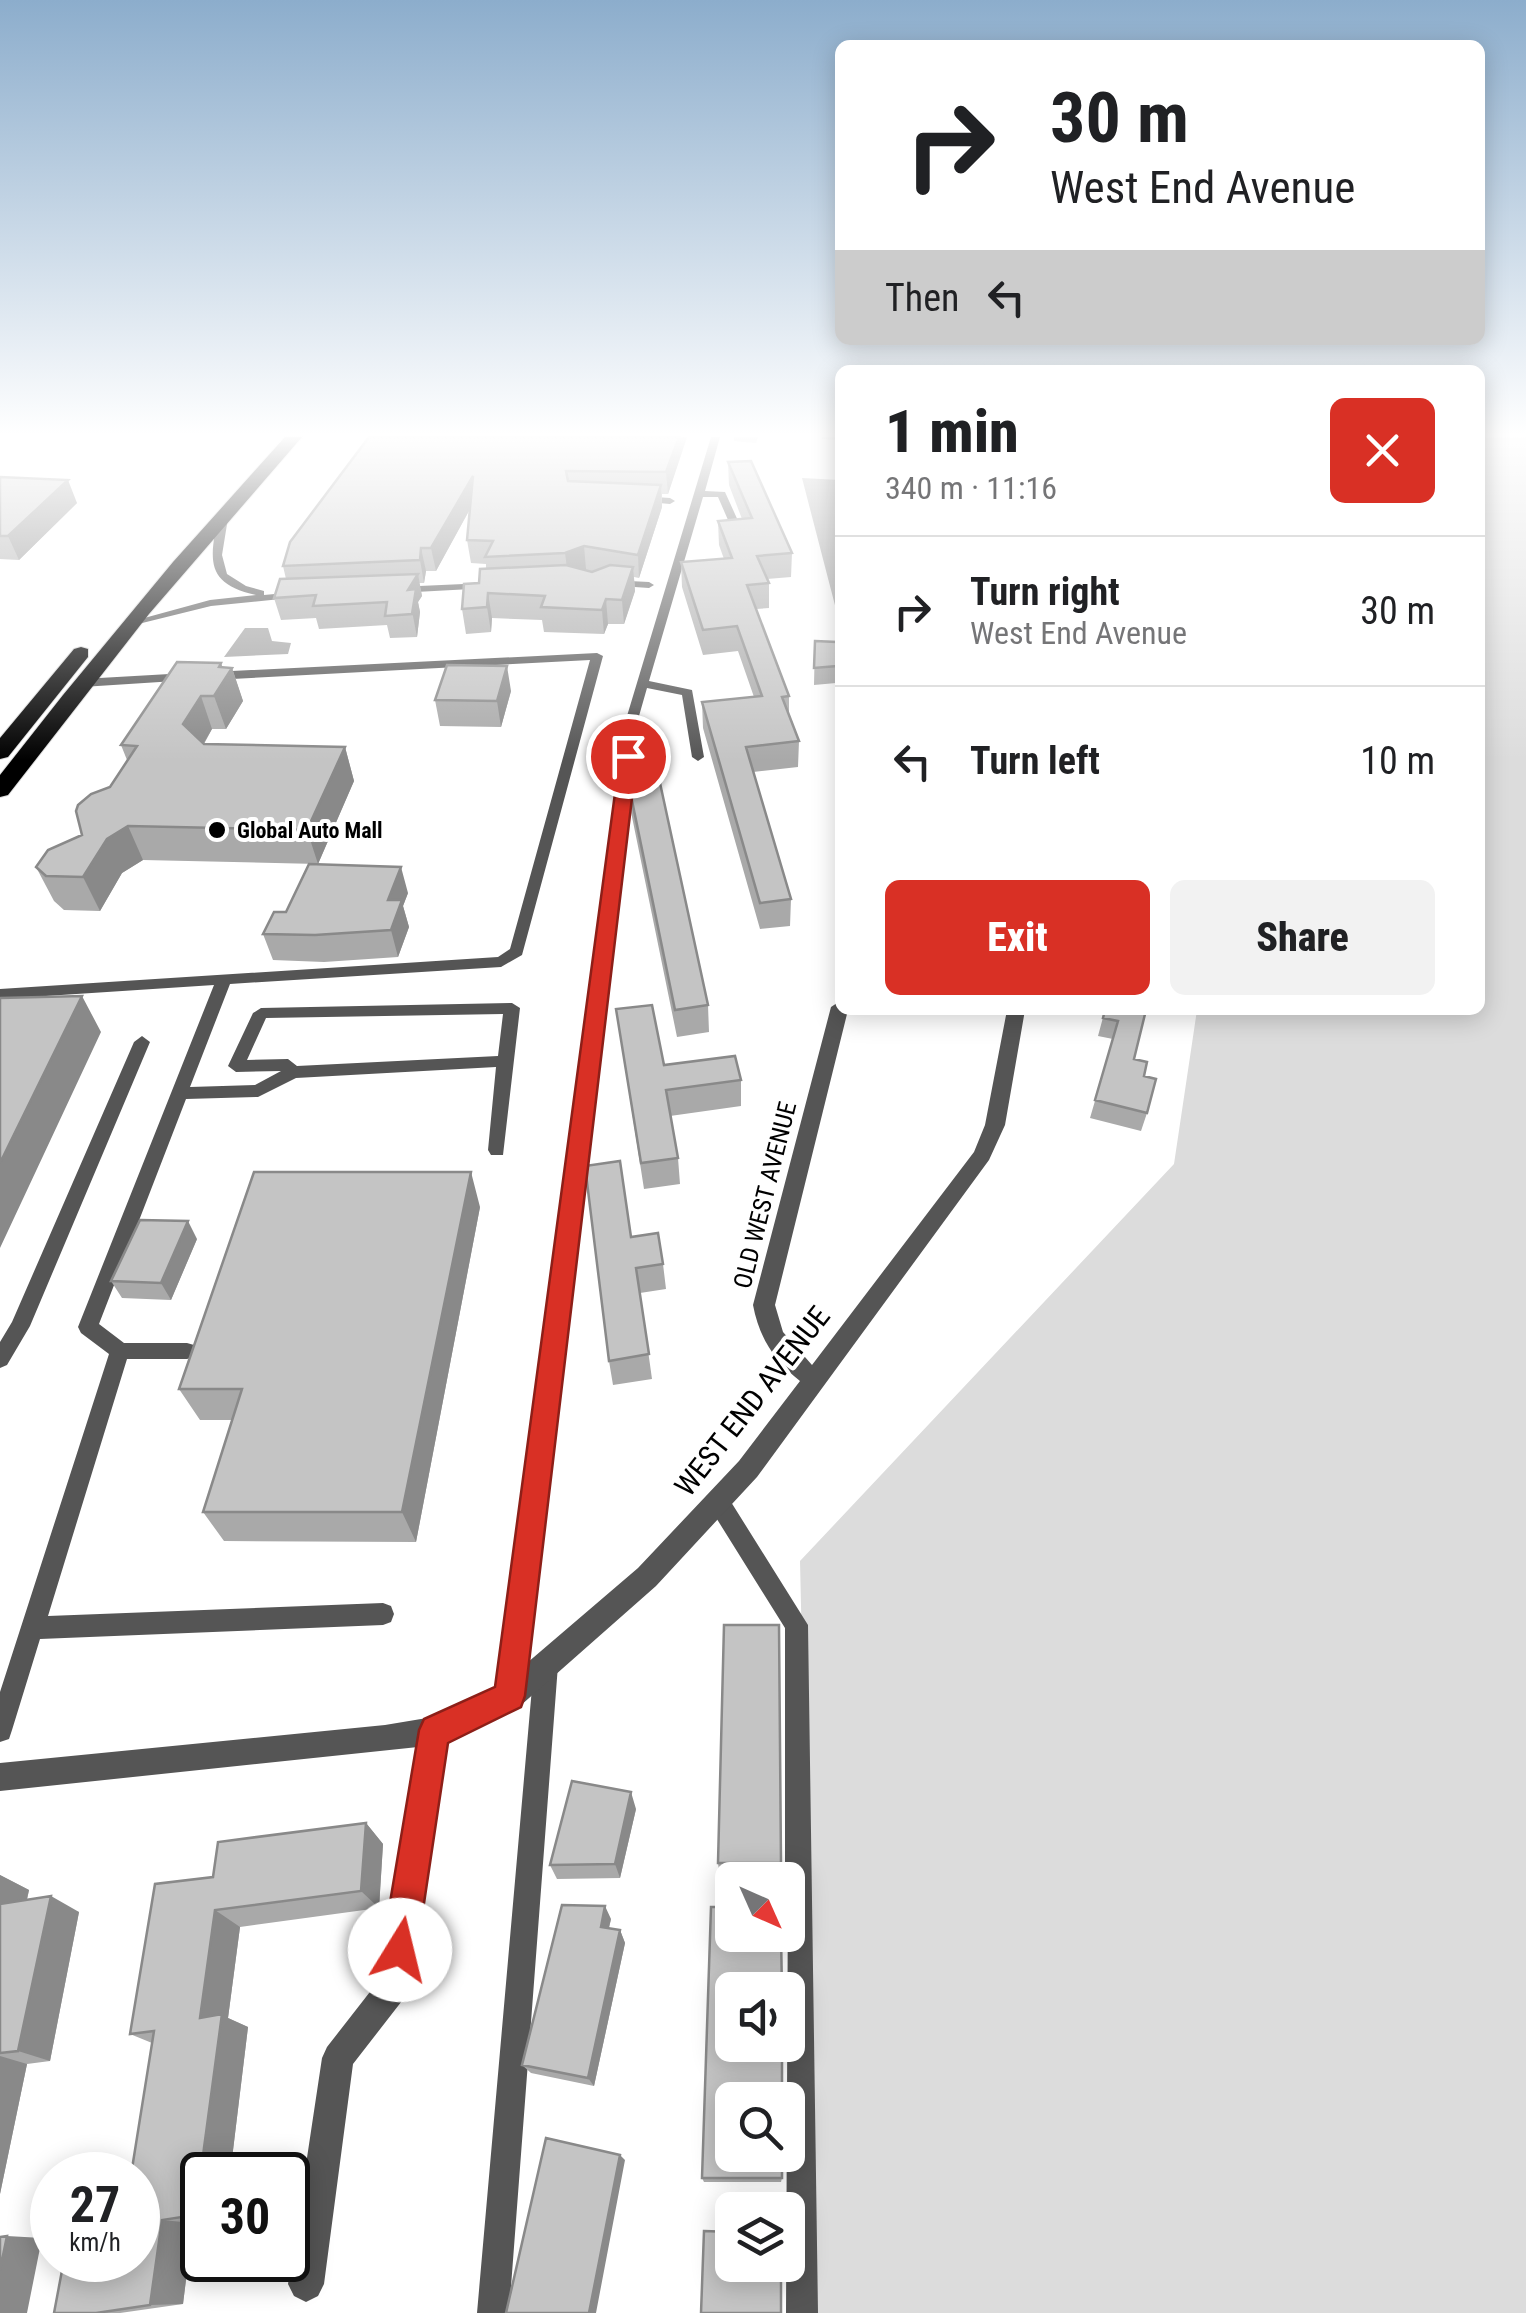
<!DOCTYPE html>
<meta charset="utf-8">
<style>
:root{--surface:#fff;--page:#f2f2f2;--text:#202124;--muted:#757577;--line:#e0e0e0;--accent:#d93025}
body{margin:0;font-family:"Roboto Condensed",sans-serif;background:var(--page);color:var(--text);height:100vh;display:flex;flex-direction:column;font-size:38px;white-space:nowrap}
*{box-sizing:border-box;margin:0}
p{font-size:32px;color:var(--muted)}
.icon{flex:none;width:55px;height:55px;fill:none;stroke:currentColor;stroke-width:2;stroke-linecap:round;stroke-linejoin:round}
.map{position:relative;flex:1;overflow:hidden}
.panel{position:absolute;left:835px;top:365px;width:650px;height:650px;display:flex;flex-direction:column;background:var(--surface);border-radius:15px;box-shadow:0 5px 25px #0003}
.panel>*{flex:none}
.top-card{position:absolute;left:835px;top:40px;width:650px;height:305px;border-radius:15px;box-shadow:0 5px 25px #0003;background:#fff;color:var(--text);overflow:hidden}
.needle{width:65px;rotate:135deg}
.fabs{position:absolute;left:715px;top:1862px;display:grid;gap:20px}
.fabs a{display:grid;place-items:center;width:90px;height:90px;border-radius:15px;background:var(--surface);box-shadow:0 5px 25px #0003;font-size:50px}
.speed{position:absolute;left:30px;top:2152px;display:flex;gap:20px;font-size:50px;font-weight:700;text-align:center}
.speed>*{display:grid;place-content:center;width:130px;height:130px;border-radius:50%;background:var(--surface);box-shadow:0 5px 25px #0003;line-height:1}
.speed small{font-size:25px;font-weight:400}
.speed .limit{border:5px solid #111;border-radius:15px;background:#fff;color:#111}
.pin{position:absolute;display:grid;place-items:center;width:85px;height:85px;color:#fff;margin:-42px;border:5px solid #fff;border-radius:50%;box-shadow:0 2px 10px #0007}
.me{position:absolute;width:110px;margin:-55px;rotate:9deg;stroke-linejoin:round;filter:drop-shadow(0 0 8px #0008)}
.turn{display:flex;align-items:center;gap:35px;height:210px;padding:0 50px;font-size:45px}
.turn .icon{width:130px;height:130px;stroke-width:2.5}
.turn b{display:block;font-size:70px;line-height:85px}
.then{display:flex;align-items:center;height:95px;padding:0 50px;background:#0003;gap:20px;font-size:38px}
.round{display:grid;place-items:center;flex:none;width:105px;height:105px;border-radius:15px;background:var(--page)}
.head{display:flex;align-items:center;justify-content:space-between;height:170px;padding:0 50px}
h1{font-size:60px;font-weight:800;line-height:75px}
.cta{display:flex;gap:20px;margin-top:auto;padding:20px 50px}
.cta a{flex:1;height:115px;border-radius:15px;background:var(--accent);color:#fff;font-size:40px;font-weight:800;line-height:115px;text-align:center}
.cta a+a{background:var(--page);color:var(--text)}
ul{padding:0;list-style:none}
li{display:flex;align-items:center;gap:30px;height:150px;padding:0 50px;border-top:2px solid var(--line)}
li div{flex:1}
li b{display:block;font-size:38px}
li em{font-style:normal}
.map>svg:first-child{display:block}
.green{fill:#dcdcdc}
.water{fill:#a3a3a3}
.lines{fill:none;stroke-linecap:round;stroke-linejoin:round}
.highway-casing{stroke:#dbdbdb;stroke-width:2}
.lane{fill:#555;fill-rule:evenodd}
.street{fill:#555;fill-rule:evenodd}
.highway{fill:#000;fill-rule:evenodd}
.wall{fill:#a9a9a9}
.shaded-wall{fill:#898989}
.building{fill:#c4c4c4;stroke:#898989;stroke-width:2.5}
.route{fill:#d93025;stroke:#8d1f18;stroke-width:2.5}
.poi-dot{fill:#000;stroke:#fff;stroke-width:4}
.labels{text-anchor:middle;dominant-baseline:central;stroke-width:8;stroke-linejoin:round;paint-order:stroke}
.far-poi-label{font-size:22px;font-weight:bold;fill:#000;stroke:#fff;text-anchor:start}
.street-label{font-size:25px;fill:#000;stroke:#fff}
.near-street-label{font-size:30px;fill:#000;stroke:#fff}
</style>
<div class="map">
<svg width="1526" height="2313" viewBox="0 0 1526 2313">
<rect width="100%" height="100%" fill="#fff"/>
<path class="green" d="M1480 437H1526V2313H817L800 1561 1174 1164 1197 1010H1480Z"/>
<path class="water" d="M802 478 840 480V613H837Z
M245 628H268L272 641 291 643 288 654 224 657Z"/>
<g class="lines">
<g class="highway-casing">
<path id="highway" d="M285 437H302L149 614 8 795 0 797V775L63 695 173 562Z
M81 647 88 649V657L8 757 0 759V738L74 649Z"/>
</g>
<path class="lane" d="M711 437H720L705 491 725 492 744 534 735 536 718 497H703L649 681 692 690 704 757 698 761 692 757 682 695 647 688 639 716 522 1696 518 1704 510 1708 502 1704 498 1696 627 716Z
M640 496 670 498 675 501 670 504 637 501V497Z
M224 509 229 512 222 555 227 574 246 586 264 591V595L296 592 300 593V597L211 606 126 627V623L210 600 256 595C203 583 210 558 219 512Z
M610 580 649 582 654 585 649 588 606 585V581Z
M486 583 490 584V588L397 593 392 590 397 587Z
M597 653 603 656 522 955 501 967 230 984 190 1087 255 1085 281 1071 236 1072 228 1066 253 1013 261 1008 512 1003 520 1008 503 1155H491L488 1150 496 1067 296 1078 258 1097 186 1099 99 1324 124 1343H187L194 1345 197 1351 194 1357 187 1359H127L48 1616 383 1603 391 1606 394 1614 391 1622 383 1625 40 1639 12 1730 9 1739 0 1742V1692L109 1354 81 1333 78 1327 214 985 0 999V989L498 957 510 949 590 660 213 680 207 676 213 672ZM503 1014 498 1056 297 1066 288 1059 247 1060 266 1018Z
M187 673 191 674V680L82 687 76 683 82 679Z
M142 1036 150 1042 30 1326 7 1365 0 1368V1342L12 1322 134 1042Z
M718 1491 726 1494 808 1625 818 2313H786L788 1880H785V1628L710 1508 707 1501 710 1494Z
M546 1653 554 1657 558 1665 509 2313H477L534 1665 538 1657Z"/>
<path class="street" d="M840 1001V1010H848L775 1305 783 1332 812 1365 974 1152 985 1125 1007 1010H1025L1005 1125 989 1160 757 1477 656 1586 520 1706 447 1742 410 1986 405 1997 353 2064 324 2284 318 2296 306 2302 294 2296 288 2284 322 2058 327 2047 380 1979 418 1747 0 1791V1763L385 1725 445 1715 500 1686 638 1568 739 1461 800 1381C774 1361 759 1337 753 1305L831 1007Z"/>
<use href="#highway" class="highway"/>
</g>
<path class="wall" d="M687 437 668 494H662V507L639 578 634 577 635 591 624 624H608L604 634 544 632 542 620 492 618 491 632 466 634 462 609 479 583 486 569V564L471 563 467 540 470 509 436 571H426L424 583H419L422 596 418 602 420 612 417 637 390 638 387 625 319 629 316 618 281 620 274 598 286 579 283 566 290 542Z
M734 437H758L756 443 734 441Z
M822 437H840V440L822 439Z
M728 462 792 553 791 577 767 579 769 583V608L756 609 789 696V716L799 741 798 767 753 772 791 899 790 926 760 929 703 728 702 702 754 697 738 651 703 655 682 587 681 562 724 559 719 545 718 521 742 519 729 485Z
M0 477 77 503 19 560 0 559Z
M815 641 837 666 836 683 814 685Z
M223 668H232L243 701 226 729H212L204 744 345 747 354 781 318 864 143 860 122 873 100 911 64 910 54 901 36 867 82 835 127 760 121 745Z
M511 691 501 727 440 726 435 700Z
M629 786 708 1005 709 1032 677 1037 631 812Z
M408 893 403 906 409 927 398 957 324 962 273 960 263 934 286 912Z
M616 1009 664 1065 741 1080V1106L670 1116 678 1158 680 1184 644 1189Z
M1105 1010H1146L1134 1059 1144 1076 1147 1113 1141 1131 1090 1118 1113 1039 1098 1036Z
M480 1207 416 1542 224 1541 203 1512 232 1420H200L179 1389Z
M631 1237 663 1264 666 1289 640 1293 652 1379 613 1385 609 1361Z
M197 1239 171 1300 122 1298 111 1281Z
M636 1809 620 1878 557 1879 550 1865Z
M366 1823 383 1844 379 1908 240 1927 228 2018 248 2027 230 2175H202V2222L193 2223 183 2304 120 2313H54L138 2260 152 2043 130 2034 213 1877Z
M718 1863H781L780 1877 720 1878Z
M0 1875 29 1890 27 1900 79 1912 50 2061 27 2064 0 2194Z
M611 1919 609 1928 620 1930 625 1943 594 2086 531 2073 522 2065Z
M702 2178H782L781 2182H704Z"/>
<path class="shaded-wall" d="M679 437H687L668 494 666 472Z
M473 476 476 498 436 571 431 548Z
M68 480 77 503 19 560 8 536Z
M661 485 662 507 639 578 638 555Z
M584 546 586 569 568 576 565 553Z
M421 548 426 571 424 583 420 560Z
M633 567 635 591 624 624 622 600Z
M418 574 422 596 418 602 420 612 417 637 408 590Z
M488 593 492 618 491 632 487 607Z
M606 599 608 624 604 634 602 610Z
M221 663 226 677 232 668 243 701 226 729 214 696 219 667Z
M507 666 511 691 501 727 497 701Z
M201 696 212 729 195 758 183 724Z
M345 747 354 781 318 864 307 830Z
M128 826 143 860 122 873 100 911 83 877 107 839Z
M401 867 408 893 403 906 409 927 398 957 391 930 388 900Z
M82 996 101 1032 0 1248V1163Z
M471 1172 480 1207 416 1542 402 1512Z
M188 1221 197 1239 171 1300 161 1283Z
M631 1792 636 1809 620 1878 615 1864Z
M366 1823 383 1844 379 1908 361 1891Z
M0 1875 29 1890 22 1920 0 1909Z
M51 1896 79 1912 50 2061 18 2051Z
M605 1906 611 1919 606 1939 601 1927Z
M215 1910 240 1927 228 2018 248 2027 230 2175H202V2216L195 2215 200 2018Z
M620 1930 625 1943 594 2086 588 2078Z
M0 2056 27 2064 0 2194Z
M620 2155 625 2160 596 2313H589Z
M162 2220 193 2223 183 2304 150 2305Z
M7 2236 42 2238 27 2313H0V2270Z"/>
<path class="building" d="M369 437H679L666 472 566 471 568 481 661 485 638 555 584 546 565 553 485 557 493 541 467 540 473 476 431 548H421L420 560 283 566 290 542Z
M751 461 792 553 757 556 769 583 747 585 789 696 782 697 799 741 746 747 791 899 760 903 702 702 762 696 737 626 703 630 681 562 732 558 718 521 752 518 728 462Z
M0 477 68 480 8 536H0Z
M566 565 592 572 610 565 633 567 622 600 606 599 602 610 541 607 545 596 488 593 487 607 462 609 464 584 479 583 480 569Z
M418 574 408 590 416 589 412 614 385 616 387 602 313 606 316 595 274 598 280 579Z
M815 641 837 642V666L814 668Z
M177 662 221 663 219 667 232 668 214 696H201L183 724 204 744 345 747 307 830 128 826 107 839 83 877 46 876 36 867 48 850 82 835 76 811 78 805 91 794 110 787 137 746 121 745Z
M447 665 507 666 497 701 435 700Z
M660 783 708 1005 675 1010 629 786Z
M309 864 401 867 388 900H402L391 930 315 935 263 934 274 912H286Z
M82 996 0 1163V998Z
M652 1005 664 1065 735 1056 741 1080 666 1090 678 1158 641 1163 616 1009Z
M1105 1010H1146L1134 1059 1147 1062 1144 1076 1156 1079 1147 1113 1095 1100 1118 1021 1103 1018Z
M620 1161 631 1237 658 1233 663 1264 636 1268 649 1354 609 1361 585 1166Z
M254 1172H471L402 1512H203L242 1389H179Z
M140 1220 188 1221 161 1283 111 1281Z
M724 1625H779L781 1863H718Z
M572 1781 631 1792 615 1864 550 1865Z
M366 1823 361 1891 215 1910 200 2018 222 2014 195 2215 162 2220 150 2305 96 2313H54L64 2260H138V2175H131L154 2031 130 2034 155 1884 213 1877 218 1842Z
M51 1896 18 2051 0 2053V1904Z
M562 1905 605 1906 601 1927 620 1930 588 2078 522 2065Z
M711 1907H732V1935H781L782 1990H732V2045H782V2100H732V2155H782V2178H702Z
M546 2138 620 2155 589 2313H506Z
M704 2231 732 2232V2265H781V2313H701Z
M7 2236 0 2270V2237Z"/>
<linearGradient id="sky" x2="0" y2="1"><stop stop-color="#8cadcc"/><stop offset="0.57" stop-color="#fff"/><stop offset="1" stop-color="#fff" stop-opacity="0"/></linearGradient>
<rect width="1526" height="761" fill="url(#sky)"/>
<path class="route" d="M628 751 637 756 525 1696 521 1707 448 1743 417 1950 412 1962 400 1967 387 1962 382 1950 419 1730 424 1719 495 1687 620 756Z"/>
<circle class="poi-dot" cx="217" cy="830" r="10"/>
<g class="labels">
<g class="far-poi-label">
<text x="237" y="830">Global Auto Mall</text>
</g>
<g class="street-label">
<text transform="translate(765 1195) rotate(-76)">OLD WEST AVENUE</text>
</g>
<g class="near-street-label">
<text transform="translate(752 1401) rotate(-52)">WEST END AVENUE</text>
</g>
</g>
</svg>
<div class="fabs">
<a><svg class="needle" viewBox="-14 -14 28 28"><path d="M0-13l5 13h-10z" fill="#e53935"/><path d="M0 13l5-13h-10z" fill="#757577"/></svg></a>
<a><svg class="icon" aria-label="sound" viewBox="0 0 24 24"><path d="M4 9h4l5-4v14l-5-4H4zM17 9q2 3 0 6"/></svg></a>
<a><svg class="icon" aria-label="search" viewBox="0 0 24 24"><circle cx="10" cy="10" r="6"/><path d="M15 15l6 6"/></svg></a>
<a><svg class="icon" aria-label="layers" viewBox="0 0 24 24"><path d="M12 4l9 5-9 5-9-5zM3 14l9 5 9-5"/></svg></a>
</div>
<div class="speed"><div>27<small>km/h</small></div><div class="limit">30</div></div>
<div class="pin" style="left:628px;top:756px;background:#d93025"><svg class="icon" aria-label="arrive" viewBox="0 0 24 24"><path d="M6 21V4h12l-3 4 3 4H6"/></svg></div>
<svg class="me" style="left:400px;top:1950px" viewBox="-20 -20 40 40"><circle r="19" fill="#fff"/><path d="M0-13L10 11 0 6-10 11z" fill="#d93025"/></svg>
<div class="top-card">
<div class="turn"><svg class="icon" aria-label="right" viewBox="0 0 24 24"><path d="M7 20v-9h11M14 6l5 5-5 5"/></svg><div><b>30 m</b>West End Avenue</div></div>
<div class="then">Then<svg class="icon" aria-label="left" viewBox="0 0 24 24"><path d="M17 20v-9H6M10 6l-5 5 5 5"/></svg></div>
</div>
<section class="panel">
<div class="head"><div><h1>1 min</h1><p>340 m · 11:16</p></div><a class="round" style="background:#d93025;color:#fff"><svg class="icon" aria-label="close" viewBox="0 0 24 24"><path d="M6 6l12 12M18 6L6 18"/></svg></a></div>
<ul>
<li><svg class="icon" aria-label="right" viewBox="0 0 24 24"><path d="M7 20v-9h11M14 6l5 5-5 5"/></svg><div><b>Turn right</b><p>West End Avenue</p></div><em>30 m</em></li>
<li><svg class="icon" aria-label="left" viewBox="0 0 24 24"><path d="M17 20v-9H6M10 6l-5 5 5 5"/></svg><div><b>Turn left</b></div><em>10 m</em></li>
</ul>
<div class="cta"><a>Exit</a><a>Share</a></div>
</section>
</div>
